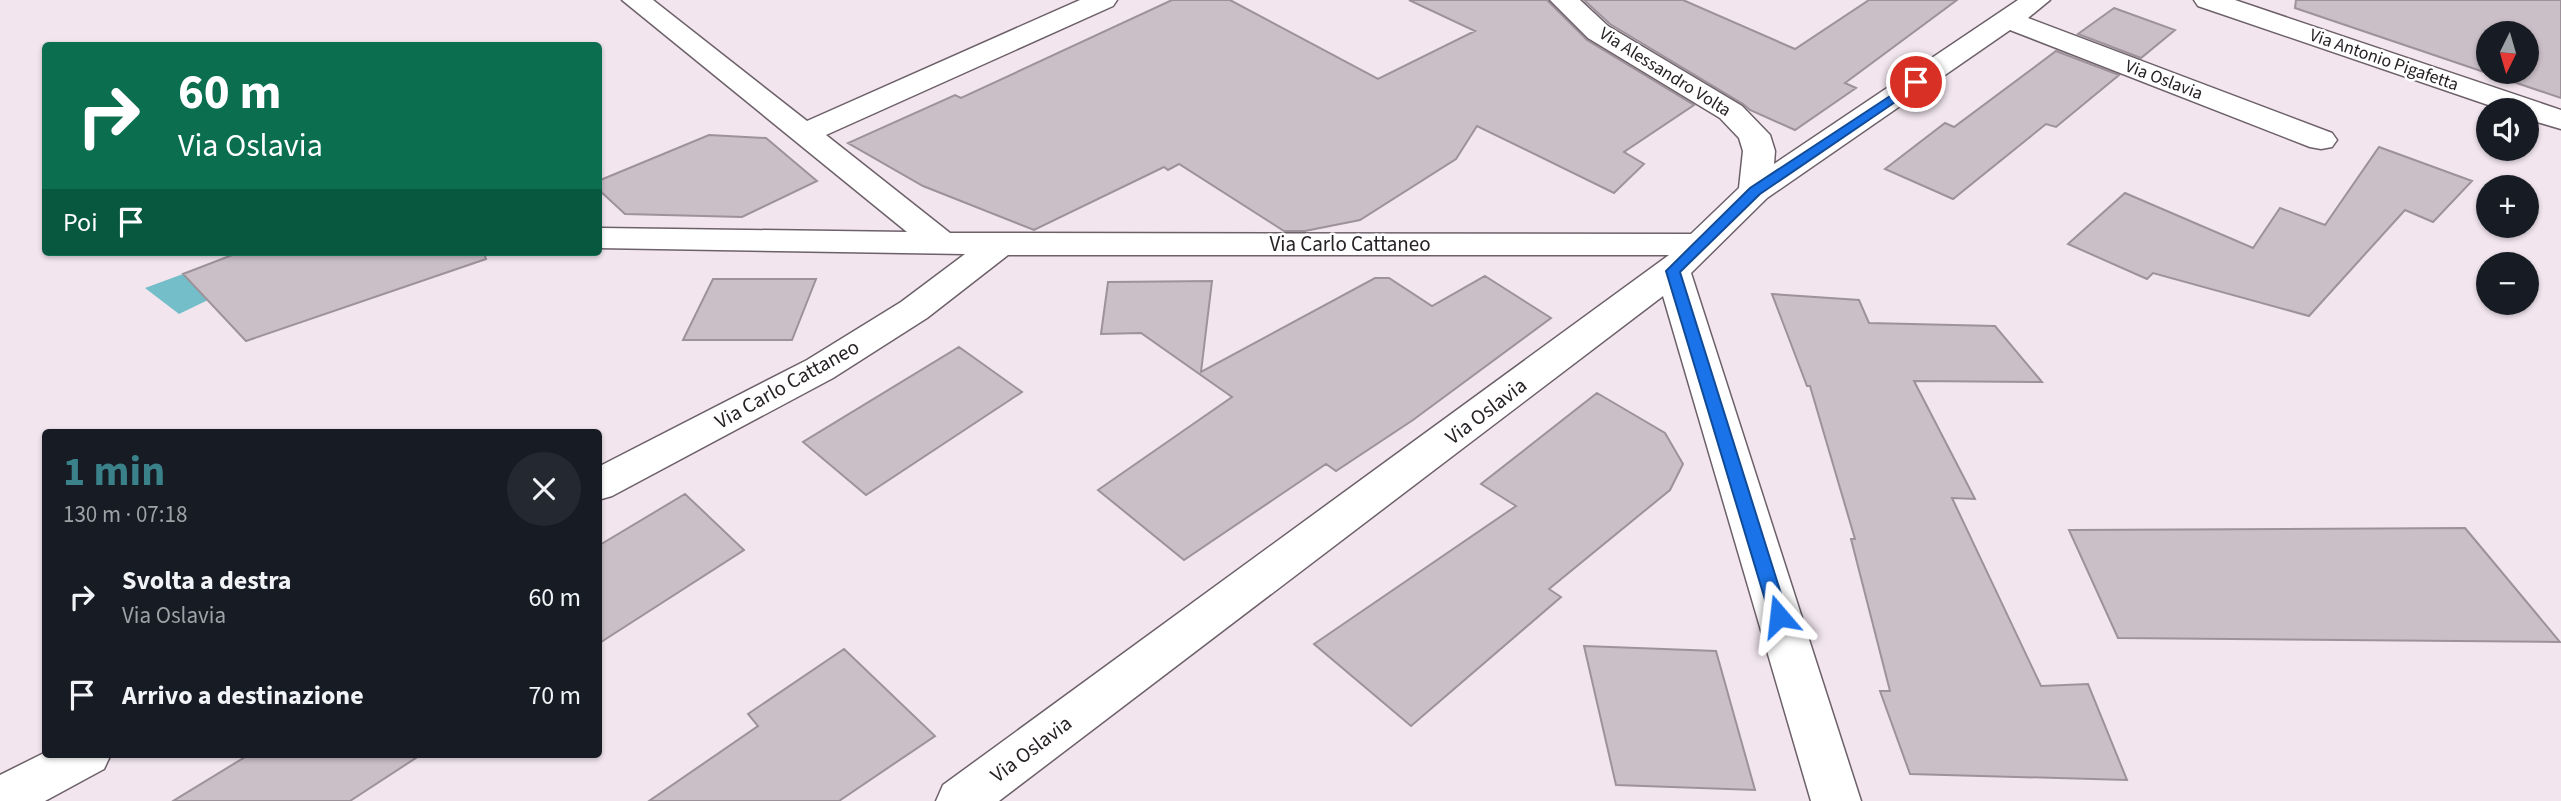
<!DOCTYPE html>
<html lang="it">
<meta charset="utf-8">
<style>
:root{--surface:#171b24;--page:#242831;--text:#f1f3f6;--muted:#9ea1a6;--accent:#3a818a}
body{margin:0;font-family:"Source Sans 3",sans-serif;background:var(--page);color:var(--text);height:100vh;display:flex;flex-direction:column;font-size:26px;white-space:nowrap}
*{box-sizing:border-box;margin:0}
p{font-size:23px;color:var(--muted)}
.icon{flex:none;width:38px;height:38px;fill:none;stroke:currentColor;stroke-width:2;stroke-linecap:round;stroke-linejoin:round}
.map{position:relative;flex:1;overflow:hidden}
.details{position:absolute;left:42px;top:429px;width:560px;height:329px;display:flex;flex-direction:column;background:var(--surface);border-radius:7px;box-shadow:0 2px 5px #0004}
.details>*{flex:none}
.guide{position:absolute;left:42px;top:42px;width:560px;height:214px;border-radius:7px;box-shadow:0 2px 5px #0004;background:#0b6e4f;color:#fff;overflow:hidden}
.needle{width:46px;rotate:185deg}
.fabs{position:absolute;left:2476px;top:21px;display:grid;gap:14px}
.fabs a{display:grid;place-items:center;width:63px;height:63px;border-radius:50%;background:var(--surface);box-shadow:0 2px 5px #0004;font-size:35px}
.pin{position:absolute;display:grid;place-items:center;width:60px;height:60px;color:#fff;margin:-30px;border:4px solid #fff;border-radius:50%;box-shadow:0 2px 7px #0007}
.me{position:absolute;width:77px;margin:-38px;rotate:343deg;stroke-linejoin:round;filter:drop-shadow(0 0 5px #0008)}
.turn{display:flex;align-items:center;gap:24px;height:147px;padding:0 21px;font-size:32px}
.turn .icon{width:91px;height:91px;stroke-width:2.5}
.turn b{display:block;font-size:49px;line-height:60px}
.then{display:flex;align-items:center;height:66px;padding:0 21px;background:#0003;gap:14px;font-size:26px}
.round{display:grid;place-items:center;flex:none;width:74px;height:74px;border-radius:37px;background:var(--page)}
.head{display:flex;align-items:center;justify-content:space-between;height:119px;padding:0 21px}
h1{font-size:42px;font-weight:700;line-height:52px;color:var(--accent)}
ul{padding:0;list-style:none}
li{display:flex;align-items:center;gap:21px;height:98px;padding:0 21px}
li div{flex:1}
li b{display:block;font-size:26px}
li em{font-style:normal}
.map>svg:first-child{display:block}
.water{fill:#73bec8}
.building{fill:#cabec7;stroke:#9e929a;stroke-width:2;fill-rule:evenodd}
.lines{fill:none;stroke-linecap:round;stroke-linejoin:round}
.minor-casing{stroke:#6d6169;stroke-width:3}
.minor{fill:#fff;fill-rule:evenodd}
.route{fill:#1a73e8;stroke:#114b97;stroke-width:2}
.labels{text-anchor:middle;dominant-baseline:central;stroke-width:5;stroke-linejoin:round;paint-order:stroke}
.far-street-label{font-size:18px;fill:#272226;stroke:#fff}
.street-label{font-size:21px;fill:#272226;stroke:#fff}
</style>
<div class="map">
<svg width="2561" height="801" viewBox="0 0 2561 801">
<rect width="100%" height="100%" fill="#f2e5ee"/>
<path class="water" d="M183 274 208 300 179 314 145 288Z"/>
<path class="building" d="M1172 0H1230L1378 79 1475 31 1409 0H1547L1587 40 1694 105 1624 152 1644 164 1614 193 1477 126 1456 159 1360 220 1305 231H1284L1179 164 1168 170 1164 167 1034 230 923 186 848 143 955 95 961 98Z
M1584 0H1683L1795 49 1869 0H1957L1845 83 1856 88 1795 130 1750 110 1743 104 1610 24Z
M2296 0H2561V98L2295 8ZM2488 33H2527V72H2488Z
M2114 8 2175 30 2141 58 2078 34Z
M2056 51 2119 75 2056 127 2046 124 1953 199 1885 169 1945 123 1954 127Z
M709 135 766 138 817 181 742 217 625 214 598 189V181Z
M2379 147 2472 181 2433 222 2405 210 2309 316 2153 273 2147 279 2068 244 2125 193 2253 248 2280 208 2325 225Z
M240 252H484L486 259 246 341 183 274Z
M1485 276 1551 318 1413 420 1336 471 1326 464 1184 560 1098 490 1232 397 1141 333 1101 334 1108 282 1212 281 1201 372 1375 278H1389L1432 306Z
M713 279H816L792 340H683Z
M1772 294 1859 300 1869 323 1995 326 2042 382 1914 381 1975 499 1952 498 2041 686 2088 684 2127 780 1910 774 1880 691H1890L1851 539H1855L1810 386H1807Z
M959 347 1022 392 866 495 803 442Z
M1597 393 1665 433 1683 464 1670 490 1549 589 1561 597 1411 726 1314 644 1516 506 1481 484Z
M685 494 744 550 598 644V546Z
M2465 528 2560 642 2118 638 2069 530Z
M1584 646 1716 651 1755 790 1616 785Z
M844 649 935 736 839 801H649L758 726 748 714Z
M250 754H422L350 801H173Z"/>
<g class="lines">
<g class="minor-casing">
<path id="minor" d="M622 0H653L807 121 1080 0H1117L1113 6 826 135 950 233 1691 234 1739 188 1743 151 1739 138 1720 118 1588 38 1550 0H1580L1608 26 1742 106 1770 135 1775 151 1774 164 2018 0H2050L2028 18 2332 133 2337 140 2332 147 2321 149 2310 147 2010 30 1767 198 1691 273 1861 801H1811L1663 296 999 801H936L943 785 1669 255H1008L927 318 833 378 612 496 598 500V467L807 360 901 302 965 254 598 248V228H601L907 232Z
M2194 0H2235L2561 110V129L2527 119V110H2503L2198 6Z
M46 752V754H111L104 769 45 801H0V775Z"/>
</g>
<use href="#minor" class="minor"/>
</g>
<path class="route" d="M1916 79 1920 80V85L1760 194 1680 272 1788 616 1786 621 1779 623 1773 621 1770 616 1666 271 1750 188Z"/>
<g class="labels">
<g class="far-street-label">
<text transform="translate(2384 60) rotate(19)">Via Antonio Pigafetta</text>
<text transform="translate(1665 72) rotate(32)">Via Alessandro Volta</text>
<text transform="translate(2164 80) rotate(21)">Via Oslavia</text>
</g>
<g class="street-label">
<text x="1350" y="244">Via Carlo Cattaneo</text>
<text transform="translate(787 384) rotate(-29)">Via Carlo Cattaneo</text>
<text transform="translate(1486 411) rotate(-37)">Via Oslavia</text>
<text transform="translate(1031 749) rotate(-37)">Via Oslavia</text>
</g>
</g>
</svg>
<div class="fabs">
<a><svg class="needle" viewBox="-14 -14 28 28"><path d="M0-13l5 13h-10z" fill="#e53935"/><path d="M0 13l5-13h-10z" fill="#9ea1a6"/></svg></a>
<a><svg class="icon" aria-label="sound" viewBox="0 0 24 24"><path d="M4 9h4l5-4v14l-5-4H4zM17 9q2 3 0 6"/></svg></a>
<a>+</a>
<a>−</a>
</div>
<div class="pin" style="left:1916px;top:82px;background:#d93025"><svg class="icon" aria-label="arrive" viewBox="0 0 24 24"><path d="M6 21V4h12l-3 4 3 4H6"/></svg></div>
<svg class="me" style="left:1779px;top:616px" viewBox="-20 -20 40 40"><path d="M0-17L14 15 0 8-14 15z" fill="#1a73e8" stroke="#fff" stroke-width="4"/></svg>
<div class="guide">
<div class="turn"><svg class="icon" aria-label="right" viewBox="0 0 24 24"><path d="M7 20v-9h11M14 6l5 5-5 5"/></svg><div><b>60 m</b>Via Oslavia</div></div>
<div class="then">Poi<svg class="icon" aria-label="arrive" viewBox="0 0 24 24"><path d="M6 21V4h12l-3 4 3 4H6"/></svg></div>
</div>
<section class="details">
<div class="head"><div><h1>1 min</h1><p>130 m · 07:18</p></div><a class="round"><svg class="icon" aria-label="close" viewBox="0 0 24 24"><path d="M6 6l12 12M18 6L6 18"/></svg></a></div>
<ul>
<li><svg class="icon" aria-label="right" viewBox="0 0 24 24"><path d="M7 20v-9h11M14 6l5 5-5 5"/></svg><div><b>Svolta a destra</b><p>Via Oslavia</p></div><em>60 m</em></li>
<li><svg class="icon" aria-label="arrive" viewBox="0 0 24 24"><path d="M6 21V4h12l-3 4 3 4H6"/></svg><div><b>Arrivo a destinazione</b></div><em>70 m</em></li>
</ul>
</section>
</div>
